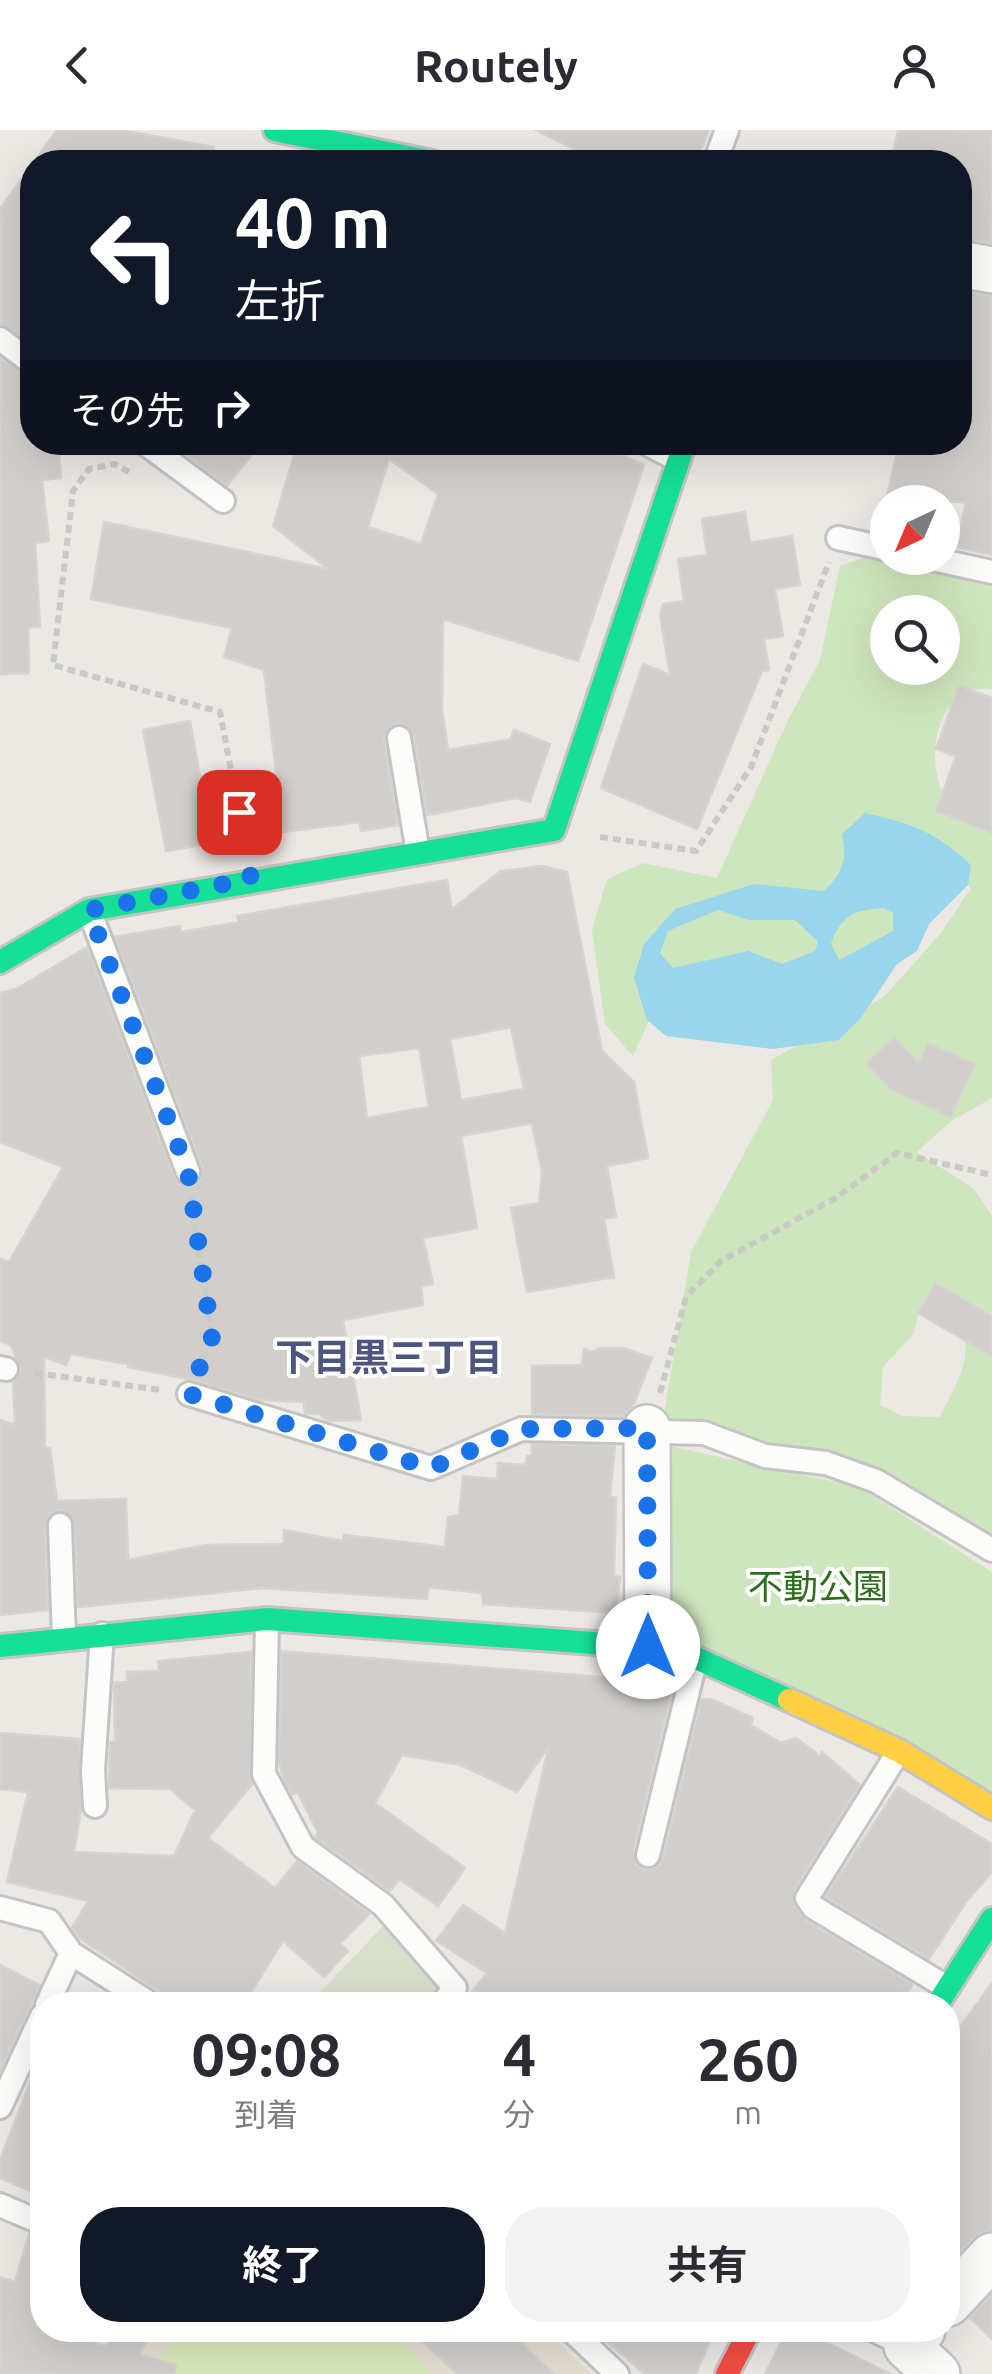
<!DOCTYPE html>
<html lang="ja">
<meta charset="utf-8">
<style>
:root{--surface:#fff;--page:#f2f2f3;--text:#2b2b33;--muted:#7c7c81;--accent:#111827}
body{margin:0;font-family:Ubuntu,"Noto Sans JP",sans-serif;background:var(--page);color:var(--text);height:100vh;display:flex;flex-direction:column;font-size:38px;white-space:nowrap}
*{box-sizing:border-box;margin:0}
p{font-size:32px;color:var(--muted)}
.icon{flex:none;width:55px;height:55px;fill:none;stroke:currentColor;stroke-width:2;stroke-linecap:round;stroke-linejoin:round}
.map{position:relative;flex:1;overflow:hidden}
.panel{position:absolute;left:30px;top:1862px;width:930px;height:350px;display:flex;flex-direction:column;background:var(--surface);border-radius:40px;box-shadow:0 10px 40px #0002}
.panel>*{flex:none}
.hud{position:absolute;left:20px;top:20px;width:952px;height:305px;border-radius:40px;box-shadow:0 10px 40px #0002;background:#111827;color:#fff;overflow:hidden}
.needle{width:65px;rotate:224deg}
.fabs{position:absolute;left:870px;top:355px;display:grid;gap:20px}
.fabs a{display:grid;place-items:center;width:90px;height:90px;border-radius:50%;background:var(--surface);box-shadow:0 10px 40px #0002;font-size:50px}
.pin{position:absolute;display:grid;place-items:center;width:85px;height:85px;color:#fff;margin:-42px;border-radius:20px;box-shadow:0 5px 15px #0006}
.me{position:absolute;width:110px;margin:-55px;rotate:0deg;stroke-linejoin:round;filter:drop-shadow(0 0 8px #0008)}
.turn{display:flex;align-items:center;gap:35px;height:210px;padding:0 50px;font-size:45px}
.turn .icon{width:130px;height:130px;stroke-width:2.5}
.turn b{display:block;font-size:70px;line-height:85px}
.then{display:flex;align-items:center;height:95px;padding:0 50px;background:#0003;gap:20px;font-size:38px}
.eta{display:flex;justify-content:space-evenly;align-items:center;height:170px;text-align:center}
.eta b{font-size:60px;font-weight:700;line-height:70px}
.button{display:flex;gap:20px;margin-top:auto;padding:20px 50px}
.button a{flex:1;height:115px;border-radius:40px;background:var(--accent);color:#fff;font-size:40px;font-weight:700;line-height:115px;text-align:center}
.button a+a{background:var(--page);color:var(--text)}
header{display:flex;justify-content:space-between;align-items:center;height:130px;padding:0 50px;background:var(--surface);font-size:45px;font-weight:700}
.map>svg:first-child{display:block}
.education{fill:#e6e0d3}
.green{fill:#cee6be;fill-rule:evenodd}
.cemetery{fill:#d8e0cc}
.pitch{fill:#d9eabb}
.water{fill:#99d6ec;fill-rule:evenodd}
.building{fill:#d1cecb;stroke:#d7d4d0;stroke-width:2.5;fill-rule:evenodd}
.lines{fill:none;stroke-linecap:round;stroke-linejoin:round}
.lane-casing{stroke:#c5c4c5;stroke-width:28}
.street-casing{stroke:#c5c4c5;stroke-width:50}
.fast-casing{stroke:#c5c4c5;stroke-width:28}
.slow-casing{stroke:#c5c4c5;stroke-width:28}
.jam-casing{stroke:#c5c4c5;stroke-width:28}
.path{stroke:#c9c9c8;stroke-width:6;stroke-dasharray:8 5;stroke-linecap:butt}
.lane{stroke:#fcfcfb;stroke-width:22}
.street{stroke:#fcfcfb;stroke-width:45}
.fast{stroke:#16e098;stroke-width:22}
.slow{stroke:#ffcf43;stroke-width:22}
.jam{stroke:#f24e42;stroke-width:22}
.route{stroke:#1a73e8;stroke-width:18;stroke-dasharray:0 32.4}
.labels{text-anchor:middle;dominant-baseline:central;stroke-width:8;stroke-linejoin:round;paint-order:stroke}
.park-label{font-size:35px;fill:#2c6e1b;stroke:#fff}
.neighbourhood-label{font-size:38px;font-weight:bold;fill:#4d5680;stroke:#fff}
</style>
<header><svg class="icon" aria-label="back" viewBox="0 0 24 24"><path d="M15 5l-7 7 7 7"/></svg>Routely<svg class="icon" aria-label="person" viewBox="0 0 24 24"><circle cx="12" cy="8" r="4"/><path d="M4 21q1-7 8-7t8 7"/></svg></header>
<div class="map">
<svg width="992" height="2244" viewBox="0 0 992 2244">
<rect width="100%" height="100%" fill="#ece8e4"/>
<path class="education" d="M152 2200H545L591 2244H125Z"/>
<path class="green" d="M871 425 992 448V559C941 554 926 616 940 656 946 671 977 696 992 702V968L951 991 917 1022 974 1059 992 1086V1410L902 1352 840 1325 770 1315 689 1289 663 1290 691 1122 773 970 771 930 885 866 941 803 971 758 949 740 894 825 660 867 633 926 605 894 592 800 607 749 643 733 717 748 787 592 820 530 840 436ZM888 482H942V538H888ZM945 1166C980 1218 965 1235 940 1287L902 1286 880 1275 883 1237 914 1203 920 1177Z
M669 1316 859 1357 992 1442V1663L664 1505Z"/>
<path class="cemetery" d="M386 1793 444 1865 435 1875H308Z"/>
<path class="pitch" d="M175 2200H413L403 2212 432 2244H154Z"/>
<path class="water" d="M865 683C913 694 934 701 971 735L968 755 929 794 917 821 897 834 861 888 839 910 773 919 666 906 647 890 634 848 644 814 675 779 754 754 824 761C842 744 848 728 842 704ZM883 778 893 783V801L839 830 831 814C841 785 854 780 883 778ZM718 780 749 790H795L818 812 815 821 782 834 748 821 673 838 660 823 668 801Z"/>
<path class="building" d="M57 0H120L214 17 212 32H34Z
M535 0H709L696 32H600Z
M898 0H992V113L960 108V32H891Z
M32 34V215L0 194V79Z
M960 161 992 166V425L956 417 966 372H886L899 312H960Z
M0 228 32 248V315L58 313 61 348 42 350 49 411 35 413 40 497H28L29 543 0 544Z
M169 312H262L227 356Z
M298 312H592L644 335 578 531 443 489 442 580 448 620 511 609 514 600 550 614 530 672 516 668 427 685 414 605 398 593 389 597 384 609 398 695 361 701 360 692 283 702 264 540 224 527 232 498 91 469 104 392 328 439 273 396ZM389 329 438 364 421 414 368 397Z
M745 382 750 413 792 406 800 455 775 459 783 506 764 509 769 540 762 541 697 699 601 658 643 534 670 545 660 485 663 474 684 471 678 429 707 425 702 389Z
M959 556 992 568V703L936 681 956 626 936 619Z
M190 591 206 680 218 678 224 711 166 721 143 600Z
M542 736 567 742 602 921 634 952 648 1028 607 1036 616 1087 604 1089 614 1147 527 1162 511 1078 539 1073 542 1042 532 993 461 1006 477 1098 423 1108 433 1154 421 1156 423 1175 343 1190 361 1290 328 1291 319 1284H305L304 1272 260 1270 193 1250 128 1237V1234L71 1224 66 1235 44 1227 45 1318H50L57 1371 126 1369 128 1430 206 1415 284 1414V1400L343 1411 344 1405 445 1417 448 1387 459 1385 463 1346 497 1349 498 1333 525 1335 527 1326H532V1314L615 1316 610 1366 616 1368 614 1446 620 1447 616 1483 483 1474 482 1463 428 1457 427 1469 264 1458 78 1477 75 1394 60 1380 51 1383 45 1395 48 1480 0 1485V1290L15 1295 13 1252 21 1240 11 1215 0 1211V1129L9 1132 63 1037 0 1012V863L16 859 87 817 174 1047 179 1054 192 1056 200 1051 202 1037 115 807 180 796 181 802 239 792 237 786 447 750 452 779 501 741ZM511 897 524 959 461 970 450 909ZM419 918 429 977 367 988 359 926Z
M894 907 919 934 928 913 975 934 951 987 890 959 866 933Z
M935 1153 992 1186V1226L918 1183Z
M599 1218H623L652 1228 633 1276 624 1286 532 1284V1236L582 1235 584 1219 594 1222Z
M281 1521 674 1553 633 1721 637 1735 645 1740 658 1736 663 1729 701 1570 711 1569 753 1588 751 1595 781 1613 796 1608 820 1626 822 1622 860 1655 794 1760V1775L805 1790 913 1854 899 1875H461L487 1843 436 1811 463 1775 505 1803 549 1616 517 1662 461 1635 402 1625 375 1673 465 1738 438 1776 399 1749 390 1761 315 1707 318 1703 298 1663 292 1664 283 1648 279 1631Z
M251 1522 252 1654 208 1708 275 1758 297 1731 369 1784 340 1814 348 1821 324 1847 283 1811 243 1875H180L79 1808 72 1798 88 1771 7 1752 28 1662 0 1659V1603L80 1609 81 1679 74 1722 174 1726 195 1680 170 1659 109 1658 110 1612H115L114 1553 127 1552V1542L159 1541 158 1531Z
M898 1657 992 1714V1742L966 1772 929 1829 825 1767Z
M0 1835 40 1855 0 1941Z
M992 1853V2100L973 2108 948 2135V1904L963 1893Z
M42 1921V2066L0 2048V2030Z
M29 2104 42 2108V2200L107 2216 113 2200H150L140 2225 176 2235 174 2244H0V2147L15 2152Z
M992 2164V2209L970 2188Z
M410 2200H507L554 2244H457Z
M593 2200H715L696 2244H645Z
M787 2200H801L891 2244H765Z"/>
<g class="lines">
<g class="lane-casing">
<path id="lane" d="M715 32 727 0
M0 209 32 233
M143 312 223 371
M644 312 678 330
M838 408 888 419
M928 428 992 442
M399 608 418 723
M89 780 188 1042
M0 1238 6 1239
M189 1264 431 1338 521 1299 704 1303 765 1326 826 1333 876 1351 992 1420
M60 1395 64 1509
M267 1489 264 1644 303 1717 383 1775 455 1858 441 1875
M899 1621 807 1768 813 1777 948 1858
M95 1676 93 1640 102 1504
M648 1725 696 1528
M0 1778 49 1791 71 1823 149 1873
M47 1875 71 1823
M0 1977 42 1886
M0 2075 42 2093
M571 2200 617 2244
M874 2200 907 2216"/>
</g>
<g class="street-casing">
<path id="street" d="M960 134 992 140
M647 1298 648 1517
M948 2173 992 2126
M922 2200 907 2216 937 2244"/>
</g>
<g class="fast-casing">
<path id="fast" d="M275 0 432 32
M0 832 89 780 554 700 685 312
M0 1516 267 1489 648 1517 685 1523 789 1570
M937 1875 992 1789"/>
</g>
<g class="slow-casing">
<path id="slow" d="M789 1570 899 1621 992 1678"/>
</g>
<g class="jam-casing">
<path id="jam" d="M727 2244 750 2200"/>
</g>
<path class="path" d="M129 342 115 334 89 339 73 361 53 535 220 582 244 709
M600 707 696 721 751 637 829 432
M191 1068 212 1207 200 1236
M35 1243 161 1260
M660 1263 686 1167 721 1131 836 1068 897 1023 992 1045"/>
<use href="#lane" class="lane"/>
<use href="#street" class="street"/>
<use href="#fast" class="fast"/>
<use href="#slow" class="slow"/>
<use href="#jam" class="jam"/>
</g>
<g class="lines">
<path class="route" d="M239 682 251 749 89 780 188 1042 212 1207 189 1264 431 1338 521 1299 647 1298 648 1517"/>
</g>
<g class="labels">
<g class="park-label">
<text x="818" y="1456">不動公園</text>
</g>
<g class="neighbourhood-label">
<text x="389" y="1227">下目黒三丁目</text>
</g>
</g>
</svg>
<div class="fabs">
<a><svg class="needle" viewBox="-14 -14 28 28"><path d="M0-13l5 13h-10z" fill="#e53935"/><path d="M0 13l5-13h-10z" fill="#7c7c81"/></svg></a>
<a><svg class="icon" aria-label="search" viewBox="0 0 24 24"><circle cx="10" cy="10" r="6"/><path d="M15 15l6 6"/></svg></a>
</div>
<div class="pin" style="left:239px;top:682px;background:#d93025"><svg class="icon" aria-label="arrive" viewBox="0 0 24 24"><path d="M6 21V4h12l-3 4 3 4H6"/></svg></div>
<svg class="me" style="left:648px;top:1517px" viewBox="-20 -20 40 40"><circle r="19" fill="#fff"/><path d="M0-13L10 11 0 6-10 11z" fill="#1a73e8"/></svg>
<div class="hud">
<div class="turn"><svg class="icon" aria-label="left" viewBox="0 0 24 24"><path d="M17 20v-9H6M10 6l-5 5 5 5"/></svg><div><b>40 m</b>左折</div></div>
<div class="then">その先<svg class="icon" aria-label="right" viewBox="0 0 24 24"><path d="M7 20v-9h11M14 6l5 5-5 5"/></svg></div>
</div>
<section class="panel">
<div class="eta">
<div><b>09:08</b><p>到着</p></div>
<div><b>4</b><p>分</p></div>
<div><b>260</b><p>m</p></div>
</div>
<div class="button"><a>終了</a><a>共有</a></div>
</section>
</div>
